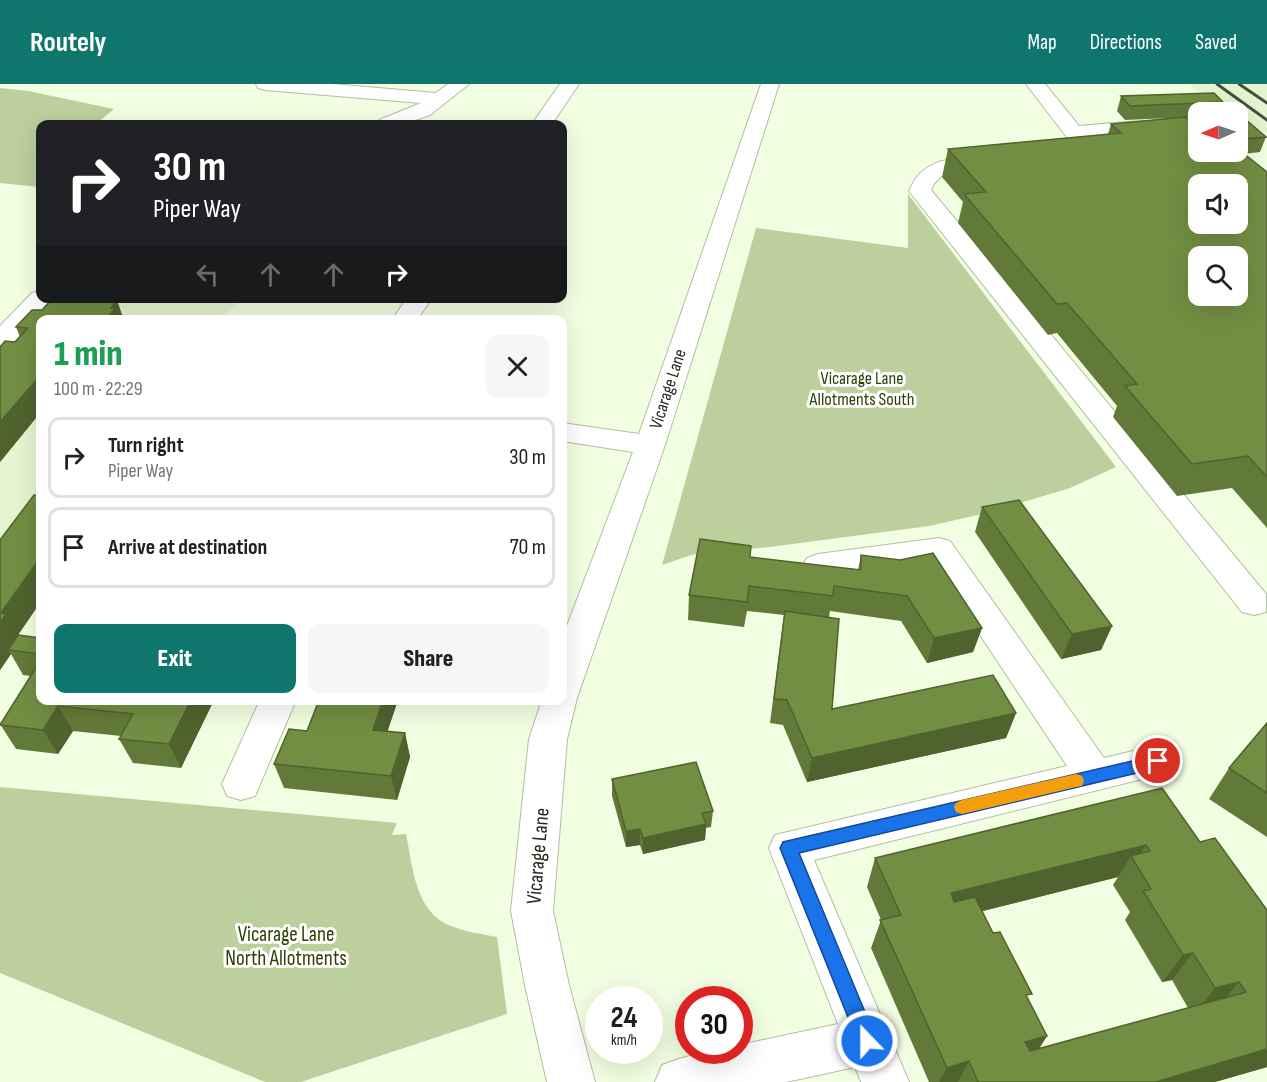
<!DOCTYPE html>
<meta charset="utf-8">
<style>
:root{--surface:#fff;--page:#f6f6f6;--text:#202124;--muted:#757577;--line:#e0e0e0;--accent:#0f766e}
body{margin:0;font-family:"Sofia Sans Condensed",sans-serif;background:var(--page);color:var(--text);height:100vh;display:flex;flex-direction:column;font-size:22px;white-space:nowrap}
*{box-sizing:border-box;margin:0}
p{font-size:20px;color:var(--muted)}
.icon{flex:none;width:33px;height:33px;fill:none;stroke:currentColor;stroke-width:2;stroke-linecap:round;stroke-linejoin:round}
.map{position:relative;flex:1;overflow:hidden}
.details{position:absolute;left:36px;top:231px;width:531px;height:390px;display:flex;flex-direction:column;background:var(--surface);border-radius:12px;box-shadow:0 6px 24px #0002}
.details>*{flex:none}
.hud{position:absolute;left:36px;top:36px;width:531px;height:183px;border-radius:12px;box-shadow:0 6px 24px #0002;background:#202124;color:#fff;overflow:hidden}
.needle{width:39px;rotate:268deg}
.fabs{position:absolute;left:1188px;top:18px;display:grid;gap:12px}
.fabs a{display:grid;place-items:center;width:60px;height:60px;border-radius:12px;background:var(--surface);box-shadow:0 6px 24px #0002;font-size:30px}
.speed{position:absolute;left:585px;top:902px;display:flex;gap:12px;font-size:30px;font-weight:700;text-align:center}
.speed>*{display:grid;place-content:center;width:78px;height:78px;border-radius:50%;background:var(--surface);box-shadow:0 6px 24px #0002;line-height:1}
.speed small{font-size:15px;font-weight:400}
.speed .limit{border:9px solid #d22;background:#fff;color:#111}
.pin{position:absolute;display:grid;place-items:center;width:51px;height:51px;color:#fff;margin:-26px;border:3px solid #fff;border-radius:50%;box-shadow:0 2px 6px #0007}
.me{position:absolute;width:66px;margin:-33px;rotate:338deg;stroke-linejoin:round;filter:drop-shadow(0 0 4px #0008)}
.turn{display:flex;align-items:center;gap:21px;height:126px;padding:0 18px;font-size:27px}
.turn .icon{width:78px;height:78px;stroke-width:2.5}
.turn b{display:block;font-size:42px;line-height:51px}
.lanes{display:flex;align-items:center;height:57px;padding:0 18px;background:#0003;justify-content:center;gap:30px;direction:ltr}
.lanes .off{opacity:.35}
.round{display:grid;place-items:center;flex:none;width:63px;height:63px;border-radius:12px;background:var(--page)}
.overview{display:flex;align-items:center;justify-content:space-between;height:102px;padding:0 18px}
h1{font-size:36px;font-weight:800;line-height:45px;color:#1e9e55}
.button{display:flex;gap:12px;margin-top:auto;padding:12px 18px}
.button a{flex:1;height:69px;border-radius:12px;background:var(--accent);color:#fff;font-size:24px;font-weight:800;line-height:69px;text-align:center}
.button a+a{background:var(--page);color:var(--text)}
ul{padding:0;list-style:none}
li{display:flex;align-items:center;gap:18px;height:81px;margin:0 12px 9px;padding:0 6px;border:3px solid var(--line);border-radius:12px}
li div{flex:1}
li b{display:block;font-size:22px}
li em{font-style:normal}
header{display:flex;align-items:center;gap:36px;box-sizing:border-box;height:84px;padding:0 30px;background:var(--accent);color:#fff}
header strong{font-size:28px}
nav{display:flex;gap:33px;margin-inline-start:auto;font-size:21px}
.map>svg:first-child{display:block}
.built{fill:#e5f5d0}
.green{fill:#bbd09d}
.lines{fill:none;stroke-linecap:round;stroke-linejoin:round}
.minor-casing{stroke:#b2bea1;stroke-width:2}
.minor{fill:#fff;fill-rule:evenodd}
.rail{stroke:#474d3f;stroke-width:3}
.wall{fill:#627a39;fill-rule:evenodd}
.shaded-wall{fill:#50632e}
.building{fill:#728e42;stroke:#50632e;stroke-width:1.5;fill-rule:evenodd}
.route{fill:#1a73e8;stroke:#114b97;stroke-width:1.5}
.slow{fill:#f59e0b}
.labels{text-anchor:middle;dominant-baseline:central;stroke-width:6;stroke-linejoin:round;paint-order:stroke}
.park-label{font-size:18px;fill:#2e4004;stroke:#fff}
.street-label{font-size:18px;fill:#25291e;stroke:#fff}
.near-street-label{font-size:21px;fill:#25291e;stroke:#fff}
.near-park-label{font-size:21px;fill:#2e4004;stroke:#fff}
</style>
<header>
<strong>Routely</strong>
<nav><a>Map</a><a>Directions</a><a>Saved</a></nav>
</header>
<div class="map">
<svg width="1267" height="998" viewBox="0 0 1267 998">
<rect width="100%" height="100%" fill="#f2fee1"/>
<path class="built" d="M1189 0H1267V50L1238 33V28H1231L1215 19Z
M66 215H241L221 235 46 236Z
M40 242V430L0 479V285Z"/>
<path class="green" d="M0 4 28 7 114 25 96 40H40V103L0 99Z
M908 110 1116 383 1070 404 987 429 929 442 770 463 691 471 662 481 756 144 908 164Z
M0 703 397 739 392 751 406 750C413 784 415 828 451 842 465 848 482 850 497 853L507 930 301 998H265L0 889Z"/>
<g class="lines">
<g class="minor-casing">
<path id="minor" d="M256 0H332L436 9 448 0H469L430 31 404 40H376L379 36 421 19 265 6 258 4Z
M560 0H579L552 40H532Z
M761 0H779L665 361 577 614 567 655 553 827 569 901 595 998H547L525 901 511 827 529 655 542 616H562V555L633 368 562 357V339L639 350Z
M1026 0H1045L1079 42C1102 40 1183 31 1198 43V59C1191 58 1189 53 1182 50 1170 45 1105 52 1088 54L1100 69 1097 73 1067 78 1060 76 1057 72 1060 68 1076 65Z
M988 73 995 75 999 79 995 83C973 89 941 80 931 106L1266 510V528L1254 531 1242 528 909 107C924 71 955 75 988 73Z
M40 207V214H53L50 219 9 263 0 265V242L32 209Z
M407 214H432L417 236H392Z
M939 454 950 457 1104 674 1158 661 1171 666 1177 677 1171 688 814 776 909 998H861L855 983 786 998H655L662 981C687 971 713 966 740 966V961L838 940 769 764 775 751 1067 682 931 477 818 494 807 490 802 482 807 474 818 470Z
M260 616H296L255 712 241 716 227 712 222 700Z"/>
</g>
<use href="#minor" class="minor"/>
<path class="rail" d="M1217 0 1267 36
M1239 0 1267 19"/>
</g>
<path class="wall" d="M1121 12 1223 18 1221 23 1236 28H1198V33L1186 34 1194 41 1238 68V29L1266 53 1260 68 1243 70 1267 88V444L1232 404 1177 412 1113 333 1117 322 1057 249 1048 251 958 139 963 118 942 93 948 65 1108 50 1111 40 1171 34 1125 36 1117 27Z
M42 226 40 236V329L0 378 15 258 20 253 16 243Z
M982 423 1112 542 1101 566 1061 575 975 448Z
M0 456 18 551 40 554V616H214L181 684 133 679 119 655 121 652 73 647 58 670 16 665 0 640 31 592 23 591 11 570 0 586Z
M861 471 982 544 973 568 927 579 901 537 830 527 829 533 832 625 1016 629 1006 654 807 698 783 641 770 639 784 531 747 527 744 543 688 536 689 511 750 473 858 486Z
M319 616H398L387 648 405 649 410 673 397 716 284 704 274 680 307 647Z
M1267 639V753L1209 715 1229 684Z
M612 695 713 727 711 743 706 744 705 756 643 770 640 761 626 763 612 712Z
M1200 758 1267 826V983L1215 998H929L871 864 881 836 867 803 875 774ZM1118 793 1113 801 1130 828 1125 836 1162 898 1172 896 1188 924 1039 965 1047 952 982 827Z"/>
<path class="shaded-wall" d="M117 216 124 236H106L111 224Z
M40 292V329L0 378V338Z
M40 474V519L8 566 11 570 0 586V539L1 529Z
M1112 542 1101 566 1061 575 1072 550Z
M982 544 973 568 927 579 934 554Z
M191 616H214L181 684 169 660Z
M383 616H398L380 670 373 646Z
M58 622 73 647 58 670 43 646Z
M1016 629 1006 654 807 698 812 674Z
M405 649 410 673 397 716 391 692Z
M706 740 705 756 643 770V754Z
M640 745V761L626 763V747Z
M1146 761 1135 779 1131 772 1118 793 939 838 951 809Z
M1193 869 1172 896 1162 898 1183 871Z
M1239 898 1216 925 1193 931 1215 904Z
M1047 952 1030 978 1025 958Z
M1267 965V983L1215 998H1156Z
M969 977 958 998H939L947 984Z"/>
<path class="building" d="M1214 9 1223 18 1130 22 1121 12Z
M1229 22 1236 28H1211L1206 24Z
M1238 29 1266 53 1242 55 1238 51Z
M1185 33 1194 41 1198 40V68H1238V65L1267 88V393L1248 372 1192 380 1125 302 1137 300 1067 219 1057 220 964 110 986 108 948 65 1121 49 1111 40ZM1198 100H1238V140H1198ZM1198 172H1238V212H1198Z
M53 214H102L117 216 111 224H115L106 236H40V292L0 338V263L5 257 15 258 28 244 16 243 32 226H42Z
M34 411 40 412V474L1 529 6 530 0 539V456Z
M1019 416 1112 542 1072 550 982 423Z
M700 455 751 462 750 473 861 486V471L900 476 933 469 982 544 934 554 907 512 834 502 833 512 749 502 747 518 689 511Z
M785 527 839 535 832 625 993 591 1016 629 812 674 787 616 774 615Z
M18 551 40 554V570L8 566Z
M40 577V616H191L169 660 119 655 133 630 58 622 43 646 0 641Z
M319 616H383L373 646 405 649 391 692 274 680 289 645 307 647Z
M1267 639V709L1229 684Z
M696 678 713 727 702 729 706 740 643 754 640 745 626 747 612 695Z
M1162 704 1200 758 1215 754 1267 826V965L1156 998H978L969 977 947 984 880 836 901 831 875 774ZM1146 761 1150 767 1131 772 1151 805 1143 807 1183 871 1193 869 1215 904 1239 898 1246 908 1030 967 1025 958 1047 952 1026 911 1032 910 1000 848 993 849 975 813 954 818 951 809Z"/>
<path class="route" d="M1158 671 1163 673 1166 677 1163 682 1158 684 799 769 877 957 874 963 867 966 860 963 780 764 783 758Z"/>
<path class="slow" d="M1076 690 1082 692 1084 697 1082 702 1076 703 962 730 956 728 954 723 956 719 962 716Z"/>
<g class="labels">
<g class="park-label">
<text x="862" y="294">Vicarage Lane<tspan x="862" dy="21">Allotments South</tspan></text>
</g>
<g class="street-label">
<text transform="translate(668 305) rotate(-72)">Vicarage Lane</text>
</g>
<g class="near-street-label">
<text transform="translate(538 772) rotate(-85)">Vicarage Lane</text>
</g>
<g class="near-park-label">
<text x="286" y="850">Vicarage Lane<tspan x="286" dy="24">North Allotments</tspan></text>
</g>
</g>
</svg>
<div class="fabs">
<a><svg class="needle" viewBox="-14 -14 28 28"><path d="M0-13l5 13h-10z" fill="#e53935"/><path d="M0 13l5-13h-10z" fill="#757577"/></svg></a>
<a><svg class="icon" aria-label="sound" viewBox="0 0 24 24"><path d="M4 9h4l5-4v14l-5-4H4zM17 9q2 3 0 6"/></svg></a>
<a><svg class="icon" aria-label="search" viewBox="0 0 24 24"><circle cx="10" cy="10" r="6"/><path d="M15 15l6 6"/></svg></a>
</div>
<div class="speed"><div>24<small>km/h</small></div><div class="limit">30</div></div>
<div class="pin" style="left:1158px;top:677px;background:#d93025"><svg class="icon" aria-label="arrive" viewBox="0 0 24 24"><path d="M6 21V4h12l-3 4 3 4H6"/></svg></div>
<svg class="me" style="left:867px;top:957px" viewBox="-20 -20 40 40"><circle r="17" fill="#1a73e8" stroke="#fff" stroke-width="3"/><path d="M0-11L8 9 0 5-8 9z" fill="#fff"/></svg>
<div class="hud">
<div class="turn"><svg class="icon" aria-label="right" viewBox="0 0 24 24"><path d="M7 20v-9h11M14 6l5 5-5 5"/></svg><div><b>30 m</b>Piper Way</div></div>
<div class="lanes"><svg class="icon off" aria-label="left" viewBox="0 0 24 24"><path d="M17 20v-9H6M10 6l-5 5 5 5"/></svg><svg class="icon off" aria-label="ahead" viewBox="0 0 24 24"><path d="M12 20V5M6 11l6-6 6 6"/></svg><svg class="icon off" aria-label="ahead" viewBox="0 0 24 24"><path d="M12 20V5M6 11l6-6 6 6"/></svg><svg class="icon" aria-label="right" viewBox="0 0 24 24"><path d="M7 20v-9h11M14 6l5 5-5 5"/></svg></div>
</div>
<section class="details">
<div class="overview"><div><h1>1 min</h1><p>100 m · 22:29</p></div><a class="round"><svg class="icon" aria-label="close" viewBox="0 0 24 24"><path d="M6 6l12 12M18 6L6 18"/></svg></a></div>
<ul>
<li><svg class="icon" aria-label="right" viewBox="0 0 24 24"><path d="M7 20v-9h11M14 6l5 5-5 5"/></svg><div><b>Turn right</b><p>Piper Way</p></div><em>30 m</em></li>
<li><svg class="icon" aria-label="arrive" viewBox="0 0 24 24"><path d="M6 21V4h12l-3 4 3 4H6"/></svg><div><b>Arrive at destination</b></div><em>70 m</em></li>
</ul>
<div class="button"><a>Exit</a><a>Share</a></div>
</section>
</div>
